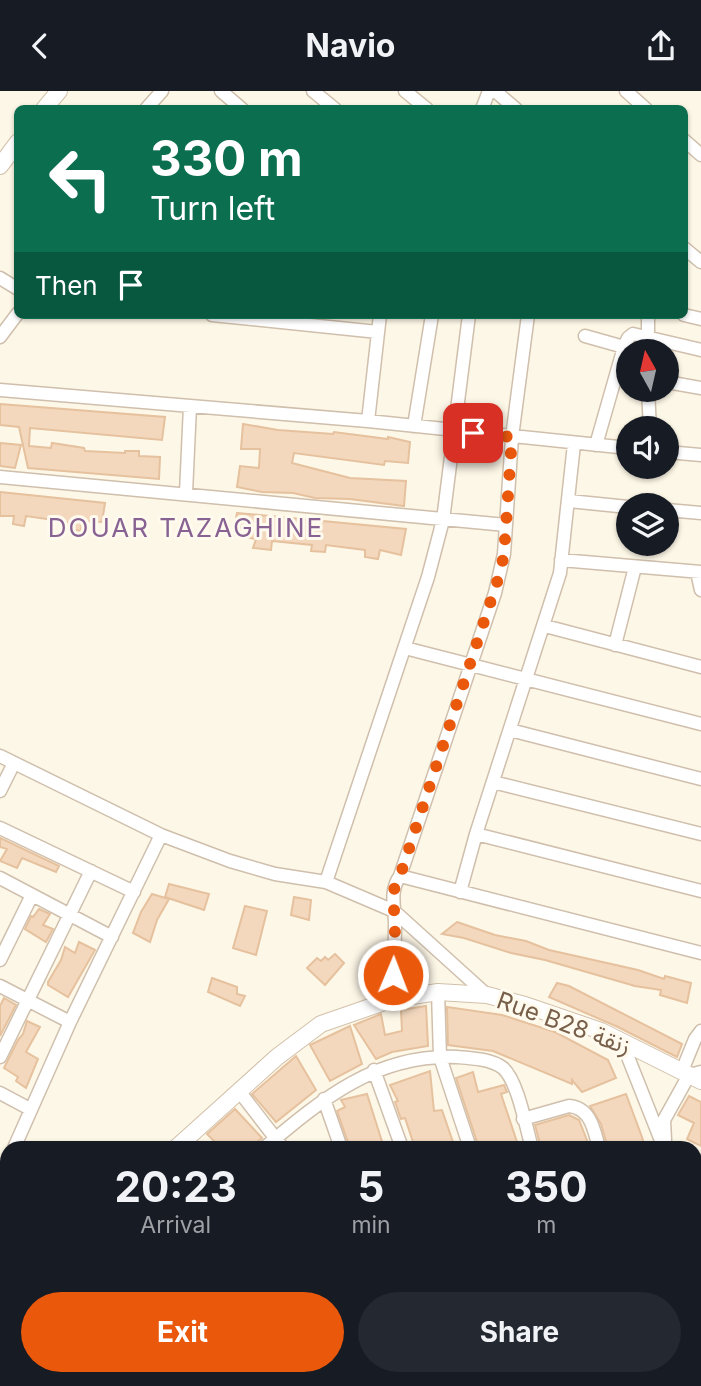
<!DOCTYPE html>
<meta charset="utf-8">
<style>
:root{--surface:#171b24;--page:#242831;--text:#f1f3f6;--muted:#9ea1a6;--accent:#ea580c}
body{margin:0;font-family:Inter,"Noto Sans Arabic",sans-serif;background:var(--page);color:var(--text);height:100vh;display:flex;flex-direction:column;font-size:26px;white-space:nowrap}
*{box-sizing:border-box;margin:0}
p{font-size:23px;color:var(--muted)}
.icon{flex:none;width:38px;height:38px;fill:none;stroke:currentColor;stroke-width:2;stroke-linecap:round;stroke-linejoin:round}
.map{position:relative;flex:1;overflow:hidden}
.panel{position:absolute;left:0px;top:1050px;width:702px;height:245px;display:flex;flex-direction:column;background:var(--surface);border-radius:21px 21px 0 0;box-shadow:0 2px 5px #0004}
.panel>*{flex:none}
.guide{position:absolute;left:14px;top:14px;width:674px;height:214px;border-radius:10px;box-shadow:0 2px 5px #0004;background:#0b6e4f;color:#fff;overflow:hidden}
.needle{width:46px;rotate:352deg}
.controls{position:absolute;left:616px;top:248px;display:grid;gap:14px}
.controls a{display:grid;place-items:center;width:63px;height:63px;border-radius:50%;background:var(--surface);box-shadow:0 2px 5px #0004;font-size:35px}
.pin{position:absolute;display:grid;place-items:center;width:60px;height:60px;color:#fff;margin:-30px;border-radius:14px;box-shadow:0 4px 10px #0006}
.me{position:absolute;width:77px;margin:-38px;rotate:1deg;stroke-linejoin:round;filter:drop-shadow(0 0 5px #0008)}
.turn{display:flex;align-items:center;gap:24px;height:147px;padding:0 21px;font-size:32px}
.turn .icon{width:91px;height:91px;stroke-width:2.5}
.turn b{display:block;font-size:49px;line-height:60px}
.then{display:flex;align-items:center;height:66px;padding:0 21px;background:#0003;gap:14px;font-size:26px}
.eta{display:flex;justify-content:space-evenly;align-items:center;height:119px;text-align:center}
.eta b{font-size:42px;font-weight:700;line-height:49px}
.action{display:flex;gap:14px;margin-top:auto;padding:14px 21px}
.action a{flex:1;height:80px;border-radius:42px;background:var(--accent);color:#fff;font-size:28px;font-weight:700;line-height:80px;text-align:center}
.action a+a{background:var(--page);color:var(--text)}
header{display:flex;justify-content:space-between;align-items:center;height:91px;padding:0 21px;background:var(--surface);font-size:32px;font-weight:700}
.map>svg:first-child{display:block}
.building{fill:#f3d8be;stroke:#e6c19e;stroke-width:2}
.lines{fill:none;stroke-linecap:round;stroke-linejoin:round}
.street-casing{stroke:#cfbfac;stroke-width:15}
.secondary-casing{stroke:#d2c0aa;stroke-width:18}
.street{stroke:#fff;stroke-width:12}
.secondary{stroke:#fff;stroke-width:16}
.route{stroke:#ea580c;stroke-width:12;stroke-dasharray:0 21.6}
.labels{text-anchor:middle;dominant-baseline:central;stroke-width:6;stroke-linejoin:round;paint-order:stroke}
.street-label{font-size:24px;fill:#775f4a;stroke:#fffaee}
.neighbourhood-label{font-size:26px;letter-spacing:2px;fill:#886293;stroke:#fffaee}
</style>
<header><svg class="icon" aria-label="back" viewBox="0 0 24 24"><path d="M15 5l-7 7 7 7"/></svg>Navio<svg class="icon" aria-label="share" viewBox="0 0 24 24"><path d="M12 15V3M7 8l5-5 5 5M5 13v7h14v-7"/></svg></header>
<div class="map">
<svg width="701" height="1295" viewBox="0 0 701 1295">
<rect width="100%" height="100%" fill="#fdf7e7"/>
<path class="building" d="M0 313 165 326 162 349 30 337 29 355 51 357 52 352 84 357 85 360 125 362V360H139V365L160 366 159 388 28 377 19 336 0 334Z
M243 333 278 339 333 343 334 341 388 348V346L410 351 408 372 385 370 384 374 294 362 292 372 350 387 406 390 404 415 350 408 315 407 293 402 262 401 237 396 240 375 259 377 260 358H241Z
M0 352 21 354 15 377 0 375Z
M0 401 105 412 102 431 82 430 81 440 66 438 68 431 26 425 24 435 13 433 14 425H0Z
M237 422 406 438 401 464 380 459 378 468 365 466V459L326 454 325 461 311 460 312 454 272 450 271 459 253 457 256 448 233 444Z
M0 747 59 775 56 781 22 767 17 777 0 770 7 758 0 756Z
M169 793 209 803 204 819 165 806Z
M152 803 169 808 157 829 150 851 133 842 141 821Z
M294 806 311 809 309 829 291 824Z
M245 815 267 820 256 864 233 857Z
M39 818 50 823 43 834 53 838 46 851 25 838 31 825 33 826Z
M457 831 495 844 526 850 549 859 638 879 664 888 665 885 691 892 687 912 660 904 661 899 635 895 545 869 511 862 464 847 442 843Z
M79 851 95 859 68 906 48 894V891L61 869 65 856 75 862Z
M335 863 344 872 325 894 307 877 317 867 321 870 325 866 328 869Z
M212 887 237 896V903L245 905 240 915 208 901Z
M557 892 569 895 682 953 677 966 618 936 549 906Z
M4 907 16 914 0 945V915Z
M426 915 428 955 392 961 376 968 354 934 381 923 385 944 402 940 401 919Z
M447 916 502 924 555 941 608 969 616 987 582 1001 572 989V993L493 960 448 954Z
M27 930 40 936 26 961 38 968 26 997 16 990 18 986 4 977 18 949 23 943Z
M350 935 362 973 330 990 310 954Z
M296 965 316 999 276 1031 252 1003Z
M430 980 434 1020 442 1019 455 1057H415L405 1027 401 1028 395 1011 398 1010 390 994Z
M473 981 478 1001 504 994 507 1001 501 1003 519 1057H479L456 987Z
M367 1003 384 1057H350L337 1020 345 1016 341 1009Z
M626 1003 642 1046 645 1057H608L601 1033 590 1015Z
M689 1005 701 1011V1055L687 1048 694 1032 678 1024Z
M235 1018 262 1047 250 1057H221L207 1043Z
M569 1024 579 1029 590 1057H541L535 1034Z"/>
<g class="lines">
<g class="street-casing">
<path id="street" d="M221 0 242 18
M313 0 335 18
M405 0 427 18
M495 0 516 18
M626 0 646 18
M146 18 162 0
M482 18 489 0
M684 49 701 64
M684 157 701 171
M0 187 18 198
M212 224 378 241
M684 224 701 228
M585 245 624 256 596 354
M0 246 18 222
M624 256 628 247 633 243 701 259
M648 261V224
M667 291 701 297
M0 299 368 330 628 357
M648 299 650 338
M368 330 380 224
M414 335 432 224
M667 361 701 364
M0 386 506 434
M186 402 190 315
M569 410 628 416
M667 419 701 422
M561 469 701 481
M697 481 701 499
M545 535 701 576
M615 554 635 476
M405 557 701 633
M510 639 701 688
M0 665 161 744 230 770 275 783 326 791 394 820 487 904
M493 691 701 743
M0 700 14 672
M0 737 134 801
M476 743 701 800
M400 785 701 862
M0 787 112 846
M326 791 428 486 443 429 469 224
M460 801 476 743 560 482 574 353
M0 869 32 804
M0 895 70 931
M438 901 440 966 470 1057
M393 908C393 884 395 859 395 834 395 817 389 800 400 785L495 502 504 463 512 346 528 224
M622 951 664 1057
M0 966 91 780
M374 979 402 1057
M682 980 695 948 701 940
M239 1000 283 1057
M0 1002 30 1018
M324 1008 341 1057
M523 1028 569 1015C591 1017 594 1039 599 1057
M665 1049 664 1029 689 984 701 981
M14 1057 70 931 161 744
M264 1057C322 1008 376 963 457 966 471 967 491 968 503 977 518 990 526 1037 532 1057
M695 1073 701 1070
M0 1089 7 1073
M695 1145 701 1163
M0 1159 7 1167
M695 1261 701 1259
M113 1288 119 1295
M183 1288 189 1295
M355 1288 358 1295
M557 1288 560 1295
M53 1295 62 1288
M298 1295 310 1288
M392 1295 412 1288
M595 1295 616 1288"/>
</g>
<g class="secondary-casing">
<path id="secondary" d="M44 18 59 0
M0 75 18 51
M176 1057 277 966 321 933 393 908 438 901 487 904 525 914 601 940 701 990
M0 1208 7 1202
M251 1288 257 1295"/>
</g>
<use href="#street" class="street"/>
<use href="#secondary" class="secondary"/>
</g>
<g class="lines">
<path class="route" d="M393 884C393 867 395 850 395 834 395 817 389 800 400 785L500 482 504 463 512 346 473 342"/>
</g>
<g class="labels">
<g class="street-label">
<text transform="translate(564 932) rotate(20)">Rue B28 زنقة</text>
</g>
<g class="neighbourhood-label">
<text x="186" y="436">DOUAR TAZAGHINE</text>
</g>
</g>
</svg>
<div class="controls">
<a><svg class="needle" viewBox="-14 -14 28 28"><path d="M0-13l5 13h-10z" fill="#e53935"/><path d="M0 13l5-13h-10z" fill="#9ea1a6"/></svg></a>
<a><svg class="icon" aria-label="sound" viewBox="0 0 24 24"><path d="M4 9h4l5-4v14l-5-4H4zM17 9q2 3 0 6"/></svg></a>
<a><svg class="icon" aria-label="layers" viewBox="0 0 24 24"><path d="M12 4l9 5-9 5-9-5zM3 14l9 5 9-5"/></svg></a>
</div>
<div class="pin" style="left:473px;top:342px;background:#d93025"><svg class="icon" aria-label="arrive" viewBox="0 0 24 24"><path d="M6 21V4h12l-3 4 3 4H6"/></svg></div>
<svg class="me" style="left:393px;top:884px" viewBox="-20 -20 40 40"><circle r="17" fill="#ea580c" stroke="#fff" stroke-width="3"/><path d="M0-11L8 9 0 5-8 9z" fill="#fff"/></svg>
<div class="guide">
<div class="turn"><svg class="icon" aria-label="left" viewBox="0 0 24 24"><path d="M17 20v-9H6M10 6l-5 5 5 5"/></svg><div><b>330 m</b>Turn left</div></div>
<div class="then">Then<svg class="icon" aria-label="arrive" viewBox="0 0 24 24"><path d="M6 21V4h12l-3 4 3 4H6"/></svg></div>
</div>
<section class="panel">
<div class="eta">
<div><b>20:23</b><p>Arrival</p></div>
<div><b>5</b><p>min</p></div>
<div><b>350</b><p>m</p></div>
</div>
<div class="action"><a>Exit</a><a>Share</a></div>
</section>
</div>
